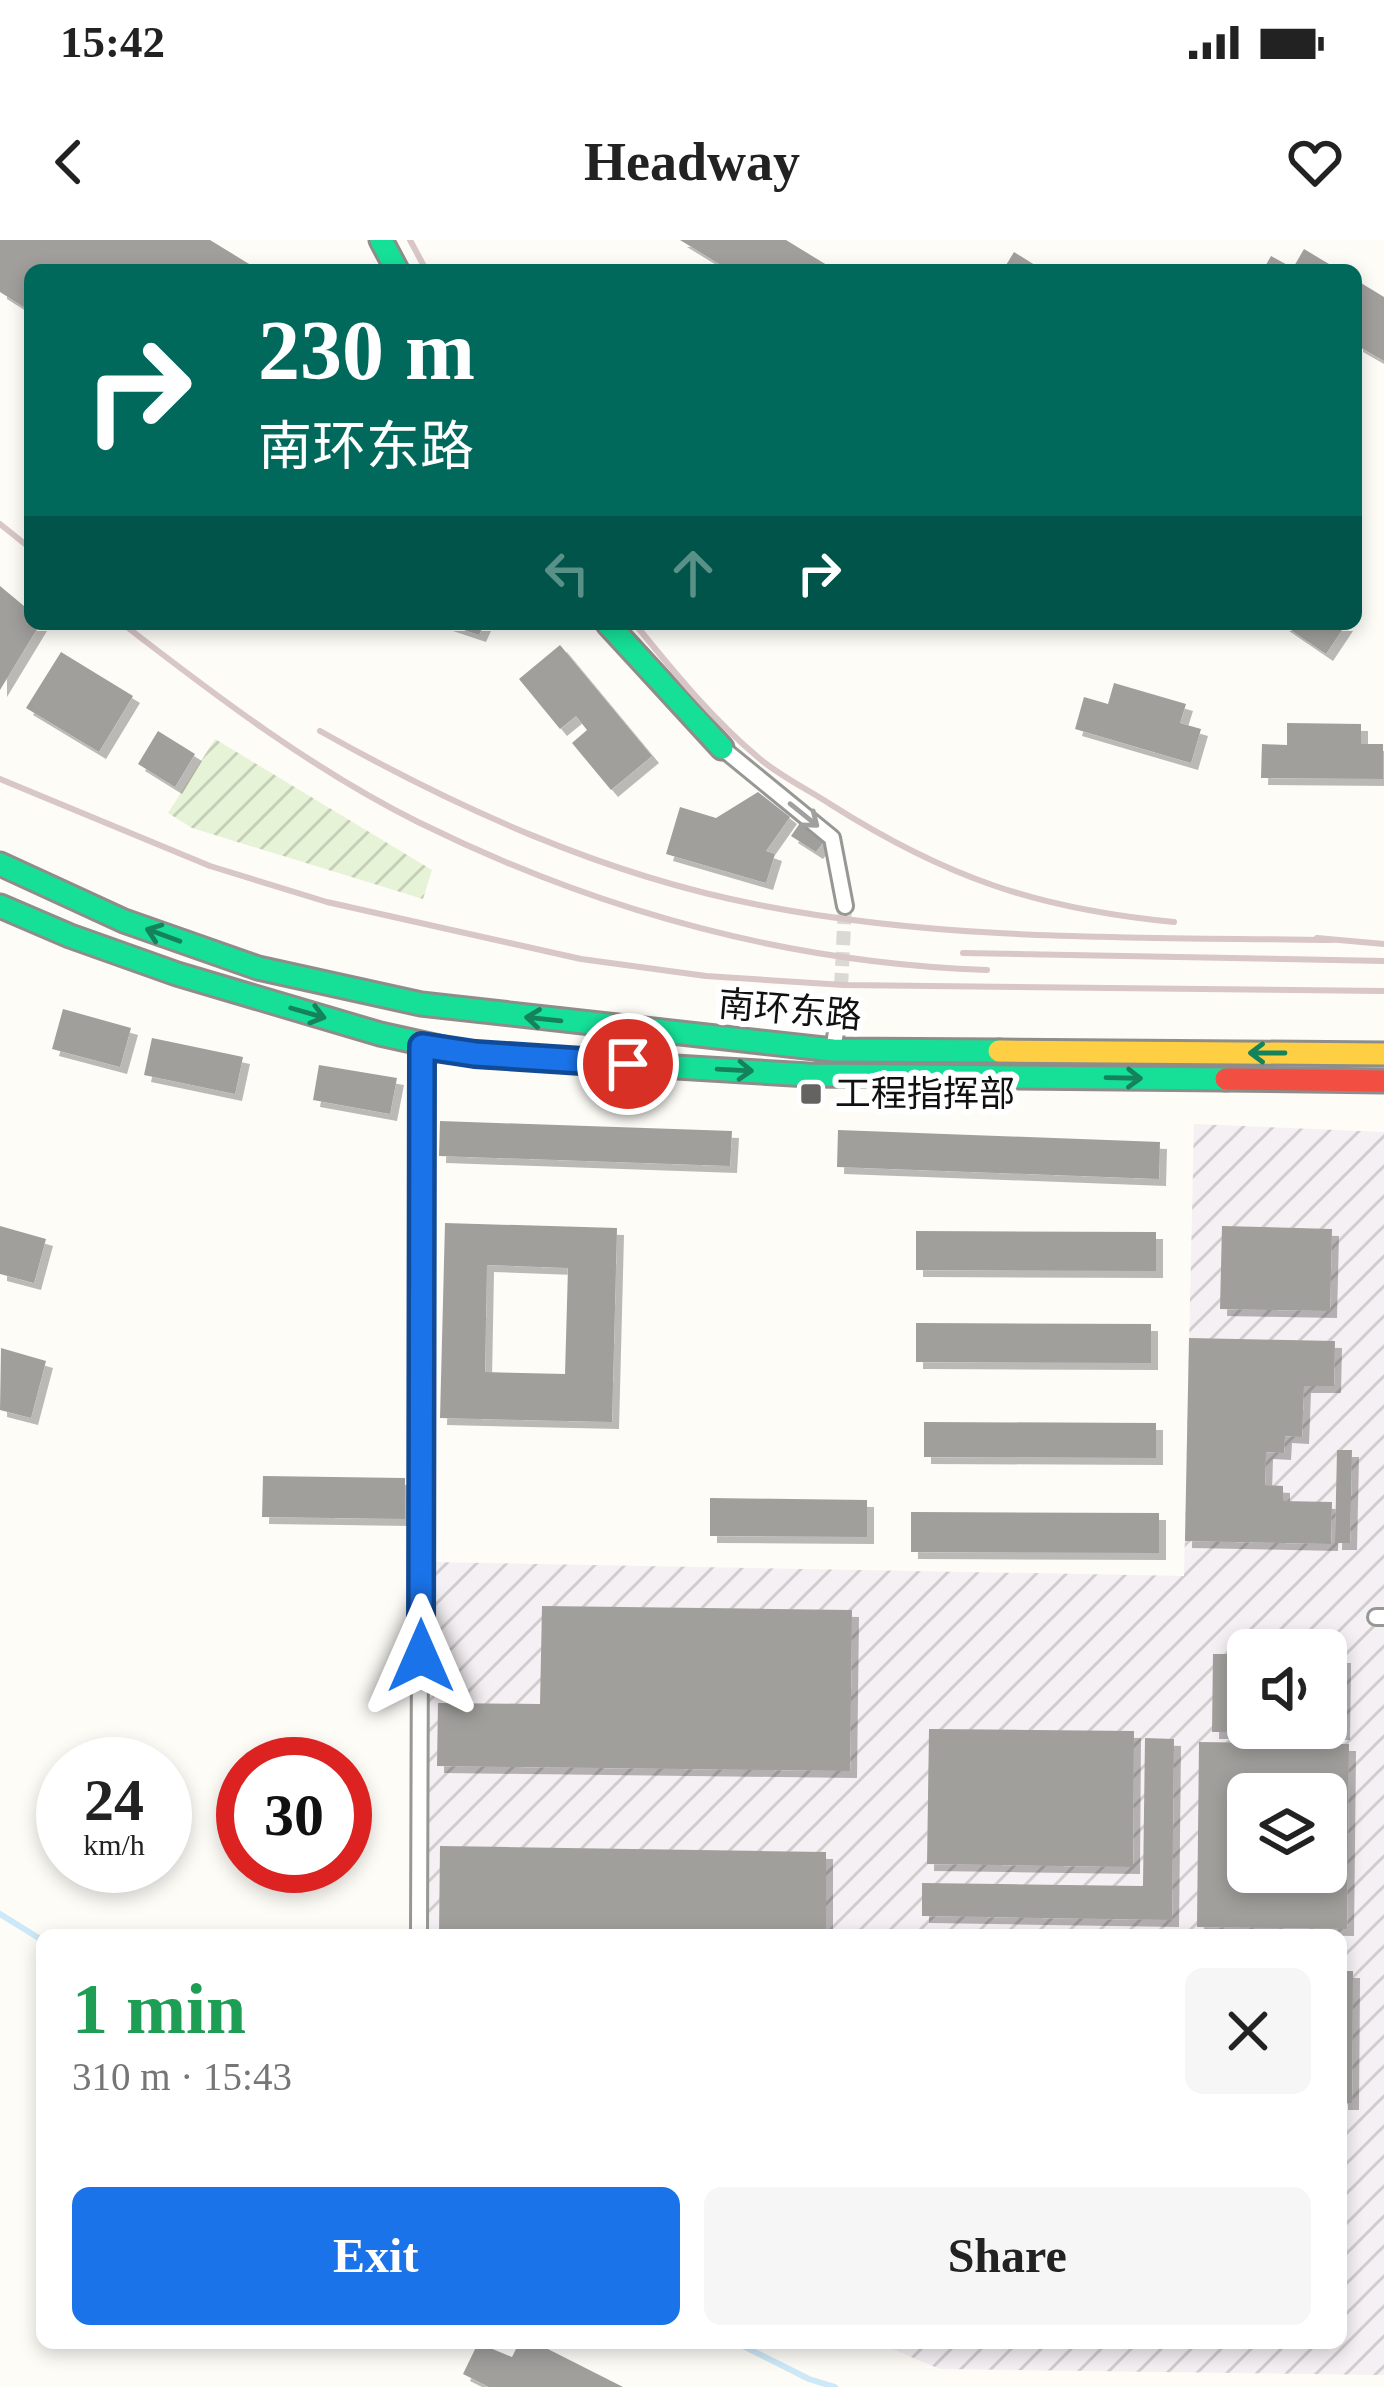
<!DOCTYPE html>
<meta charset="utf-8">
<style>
:root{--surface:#fff;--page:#f6f6f6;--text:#222;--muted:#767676;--accent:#1a73e8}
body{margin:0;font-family:"Times New Roman","Noto Sans SC",serif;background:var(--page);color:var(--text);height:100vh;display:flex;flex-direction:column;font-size:45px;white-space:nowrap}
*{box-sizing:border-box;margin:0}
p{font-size:39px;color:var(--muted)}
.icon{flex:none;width:66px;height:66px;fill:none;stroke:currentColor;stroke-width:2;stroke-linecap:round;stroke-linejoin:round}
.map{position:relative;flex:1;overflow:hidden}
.drawer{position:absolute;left:36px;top:1689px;width:1311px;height:420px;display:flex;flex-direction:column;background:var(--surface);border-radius:18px;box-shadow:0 6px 18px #0003}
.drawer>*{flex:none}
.top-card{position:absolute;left:24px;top:24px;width:1338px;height:366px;border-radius:18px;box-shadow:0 6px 18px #0003;background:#00695c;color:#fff;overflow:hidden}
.controls{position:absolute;left:1227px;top:1389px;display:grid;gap:24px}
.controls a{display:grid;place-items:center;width:120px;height:120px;border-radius:18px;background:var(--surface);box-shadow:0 6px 18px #0003;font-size:60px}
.speed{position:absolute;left:36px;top:1497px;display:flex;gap:24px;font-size:60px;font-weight:700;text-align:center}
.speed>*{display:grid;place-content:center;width:156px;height:156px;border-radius:50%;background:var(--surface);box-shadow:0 6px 18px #0003;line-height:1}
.speed small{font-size:30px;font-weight:400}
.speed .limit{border:18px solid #d22;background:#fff;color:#111}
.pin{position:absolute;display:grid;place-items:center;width:102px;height:102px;color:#fff;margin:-51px;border:6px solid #fff;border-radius:50%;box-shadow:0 3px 12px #0007}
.me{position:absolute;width:132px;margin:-66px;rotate:0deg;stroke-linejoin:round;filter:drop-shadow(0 0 9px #0008)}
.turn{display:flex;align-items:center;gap:42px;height:252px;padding:0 36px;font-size:54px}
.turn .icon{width:156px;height:156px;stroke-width:2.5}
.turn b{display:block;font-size:84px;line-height:102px}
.lanes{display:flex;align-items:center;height:114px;padding:0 36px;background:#0003;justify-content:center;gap:60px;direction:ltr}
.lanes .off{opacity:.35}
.round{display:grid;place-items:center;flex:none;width:126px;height:126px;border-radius:18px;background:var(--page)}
.headline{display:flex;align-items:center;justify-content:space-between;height:204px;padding:0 36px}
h1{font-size:72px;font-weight:600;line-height:90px;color:#1e9e55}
.button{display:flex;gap:24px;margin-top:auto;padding:24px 36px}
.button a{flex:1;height:138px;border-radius:18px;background:var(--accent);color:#fff;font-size:48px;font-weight:600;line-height:138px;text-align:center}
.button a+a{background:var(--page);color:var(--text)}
.status{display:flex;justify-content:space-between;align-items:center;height:84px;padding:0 60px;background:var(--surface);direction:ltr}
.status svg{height:33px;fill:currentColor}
header{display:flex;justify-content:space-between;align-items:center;height:156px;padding:0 36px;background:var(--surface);font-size:54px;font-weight:600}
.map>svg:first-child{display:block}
.industrial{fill:url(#industrial-furrows);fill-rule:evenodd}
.garden{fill:url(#garden-furrows)}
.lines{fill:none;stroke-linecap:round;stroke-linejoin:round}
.stream{stroke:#cde8f7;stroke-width:6}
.building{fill:#a19f9c;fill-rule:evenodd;filter:url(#shadow)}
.street-tunnel{stroke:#dad9d4;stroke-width:14;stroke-dasharray:14 7;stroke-linecap:butt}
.street-casing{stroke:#979795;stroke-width:20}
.fast-casing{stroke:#8e8d8b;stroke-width:27}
.slow-casing{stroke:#8e8d8b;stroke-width:27}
.jam-casing{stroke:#8e8d8b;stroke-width:27}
.street{stroke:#fffffe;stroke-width:14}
.fast{stroke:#16e098;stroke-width:21}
.slow{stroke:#ffcf43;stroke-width:21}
.jam{stroke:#f24e42;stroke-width:21}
.rail{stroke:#d9c6c7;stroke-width:6}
.oneway{stroke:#a0a09f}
.oneway2{stroke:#14835b}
.route-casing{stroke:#114b97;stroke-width:30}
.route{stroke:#1a73e8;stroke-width:21}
.poi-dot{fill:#646362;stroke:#fff;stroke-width:4.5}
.labels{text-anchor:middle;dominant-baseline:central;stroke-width:12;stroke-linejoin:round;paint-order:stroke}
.street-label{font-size:36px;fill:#111;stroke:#fff}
.poi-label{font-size:36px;fill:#111;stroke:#fff;text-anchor:start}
</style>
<div class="status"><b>15:42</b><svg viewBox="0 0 49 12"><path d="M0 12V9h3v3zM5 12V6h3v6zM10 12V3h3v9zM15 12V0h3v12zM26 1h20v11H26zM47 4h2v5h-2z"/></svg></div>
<header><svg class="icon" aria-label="back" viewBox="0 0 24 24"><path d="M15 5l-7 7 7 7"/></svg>Headway<svg class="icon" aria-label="heart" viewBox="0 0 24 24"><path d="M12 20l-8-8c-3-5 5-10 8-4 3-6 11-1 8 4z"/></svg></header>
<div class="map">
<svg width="1384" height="2147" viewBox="0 0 1384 2147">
<defs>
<pattern id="industrial-furrows" width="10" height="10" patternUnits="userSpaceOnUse" patternTransform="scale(3)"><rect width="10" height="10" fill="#f5f0f3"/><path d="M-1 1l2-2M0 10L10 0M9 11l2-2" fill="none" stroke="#d1cdcf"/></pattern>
<pattern id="garden-furrows" width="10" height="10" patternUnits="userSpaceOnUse" patternTransform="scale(3)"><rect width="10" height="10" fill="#e7f3d7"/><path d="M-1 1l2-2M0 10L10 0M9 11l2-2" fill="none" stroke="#c5cfb8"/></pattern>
<filter id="shadow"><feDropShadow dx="7" dy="7" stdDeviation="0" flood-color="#0004"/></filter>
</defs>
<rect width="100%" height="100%" fill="#fdfcf7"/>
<path class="industrial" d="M1194 884 1384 892V2135L940 2129 878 2103H1341V1695H418L432 1322 1184 1336ZM1248 1410H1326V1488H1248ZM1248 1554H1326V1632H1248Z"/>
<path class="garden" d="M215 499 432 630 423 659 192 588 168 573Z"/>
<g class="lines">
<path class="stream" d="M0 1674 42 1700
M737 2103 809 2139 835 2147"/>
</g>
<path class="building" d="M0 0H210L259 30H30V71L0 52Z
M680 0H786L835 30H729Z
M1304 9 1339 30H1263L1271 16 1293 28Z
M1014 12 1043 30H1003Z
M1356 40 1384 57V121L1356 105Z
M0 346 30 371V384H40L0 450Z
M446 384H484L479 395Z
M1282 384H1346L1326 414Z
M560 405 652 516 611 550 572 503 587 490 576 476 560 489 519 439Z
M61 412 133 456 99 512 26 468Z
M1114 443 1186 464 1180 483 1201 489 1191 523 1075 489 1084 457 1108 464Z
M1287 483 1361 484V504H1383V539L1261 538 1262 504 1287 505Z
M158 491 195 514 175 547 138 524Z
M758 552 790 577 766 611 775 614 766 643 666 614 680 567 716 578Z
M800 583 825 600 816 612 791 596Z
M63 769 131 788 120 827 52 809Z
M152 798 243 817 235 854 144 835Z
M319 825 397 838 390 874 313 860Z
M440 881 732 891 730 926 439 916Z
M838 890 1160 902 1159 939 837 927Z
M445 983 617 988 612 1182 440 1178ZM487 1025 568 1028 565 1134 485 1132Z
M0 986 46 999 34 1043 0 1034Z
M1222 986 1332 989 1330 1071 1220 1069Z
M916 991 1156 992V1031L916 1030Z
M916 1083 1151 1084V1123L916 1122Z
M1189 1098 1335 1101 1334 1146H1304L1302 1197 1285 1196 1284 1213 1266 1212 1265 1245 1283 1246V1261L1332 1262 1331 1304 1185 1301Z
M1 1108 46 1121 31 1178 0 1170Z
M924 1182 1156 1183V1218L924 1217Z
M1337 1210H1352L1350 1303H1335Z
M263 1236 405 1238V1279L262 1277Z
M710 1258 867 1260V1297L710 1296Z
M911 1272 1159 1273V1313L911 1312Z
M542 1366 852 1370 850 1531 437 1526 438 1463 540 1464Z
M1213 1414H1248V1492H1212Z
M1326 1416H1344L1343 1493 1250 1492V1488H1326Z
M929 1489 1134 1491 1133 1627 927 1624Z
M1145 1498 1174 1499 1172 1680 922 1676V1643L1143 1646Z
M1199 1502 1349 1504 1347 1689 1197 1687ZM1248 1554H1326V1632H1248Z
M440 1606 826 1612V1695H439Z
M1341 1731H1353L1352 1863H1341Z
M478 2103 512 2117 519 2103H536L623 2147H489L463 2134Z"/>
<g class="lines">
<path class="street-tunnel" d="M840 768 845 666"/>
<g class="street-casing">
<path id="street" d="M722 508 832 598 845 666
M833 810 840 768
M1376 1377H1384
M419 1695 422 806"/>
</g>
<g class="fast-casing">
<path id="fast" d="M381 0 397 30
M608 384 722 508
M0 624 124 681 258 728 421 764 833 810 999 811
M0 666 70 696 177 734 380 794 475 815 809 835 1226 839"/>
</g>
<g class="slow-casing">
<path id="slow" d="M999 811 1384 814"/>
</g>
<g class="jam-casing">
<path id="jam" d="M1226 839 1384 841"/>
</g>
<use href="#street" class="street"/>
<use href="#fast" class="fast"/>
<use href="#slow" class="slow"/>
<use href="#jam" class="jam"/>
<path class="rail" d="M410 0 426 30
M0 284 30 308
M123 384C216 456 312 529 418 582 596 670 787 723 987 730
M635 384C673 431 713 480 760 519 780 536 807 549 830 564 945 637 1037 669 1174 682
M320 491C457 568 604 635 759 665 948 702 1141 697 1332 700
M0 539 210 626 327 662 581 719 706 736 844 745 1384 751
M1317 698 1384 704
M963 713 1384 721"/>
</g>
<defs><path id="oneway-shaft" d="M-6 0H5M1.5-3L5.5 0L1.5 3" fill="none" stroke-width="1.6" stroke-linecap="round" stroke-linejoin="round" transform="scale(3)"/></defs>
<use class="oneway" href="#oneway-shaft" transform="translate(804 575) rotate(39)"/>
<g class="oneway2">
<use href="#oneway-shaft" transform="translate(163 695) rotate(-160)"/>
<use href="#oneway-shaft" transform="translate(308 773) rotate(16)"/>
<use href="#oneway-shaft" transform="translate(543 779) rotate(-174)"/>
<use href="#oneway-shaft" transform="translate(1267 813) rotate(-180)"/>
<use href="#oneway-shaft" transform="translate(735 830) rotate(3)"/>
<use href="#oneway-shaft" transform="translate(1124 838) rotate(1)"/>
</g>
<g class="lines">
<g class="route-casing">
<path id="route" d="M421 1416 422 806 475 814 628 824"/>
</g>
<use href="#route" class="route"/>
</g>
<rect class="poi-dot" x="799" y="842" width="24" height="24" rx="6"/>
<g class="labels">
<g class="street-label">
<text transform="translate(790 770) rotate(5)">南环东路</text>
</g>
<g class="poi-label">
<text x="835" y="854">工程指挥部</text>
</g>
</g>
</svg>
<div class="controls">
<a><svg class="icon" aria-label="sound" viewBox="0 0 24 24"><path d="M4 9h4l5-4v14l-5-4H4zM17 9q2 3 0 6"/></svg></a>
<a><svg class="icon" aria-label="layers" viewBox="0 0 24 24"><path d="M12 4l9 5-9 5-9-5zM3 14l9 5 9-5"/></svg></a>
</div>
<div class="speed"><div>24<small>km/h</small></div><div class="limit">30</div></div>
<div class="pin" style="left:628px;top:824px;background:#d93025"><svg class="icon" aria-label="arrive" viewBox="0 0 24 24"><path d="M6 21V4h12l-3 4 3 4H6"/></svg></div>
<svg class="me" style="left:421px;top:1416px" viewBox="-20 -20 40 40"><path d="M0-17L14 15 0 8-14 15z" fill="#1a73e8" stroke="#fff" stroke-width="4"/></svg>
<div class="top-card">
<div class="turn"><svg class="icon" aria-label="right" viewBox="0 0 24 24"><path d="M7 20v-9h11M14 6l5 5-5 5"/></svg><div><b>230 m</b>南环东路</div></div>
<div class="lanes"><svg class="icon off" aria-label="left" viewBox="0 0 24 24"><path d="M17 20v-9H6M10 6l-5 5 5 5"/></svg><svg class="icon off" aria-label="ahead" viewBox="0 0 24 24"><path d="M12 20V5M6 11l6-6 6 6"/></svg><svg class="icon" aria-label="right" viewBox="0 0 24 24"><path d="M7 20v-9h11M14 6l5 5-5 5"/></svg></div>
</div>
<section class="drawer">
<div class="headline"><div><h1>1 min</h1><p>310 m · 15:43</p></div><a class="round"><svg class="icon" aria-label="close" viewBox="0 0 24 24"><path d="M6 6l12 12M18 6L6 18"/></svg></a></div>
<div class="button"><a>Exit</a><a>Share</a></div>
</section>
</div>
